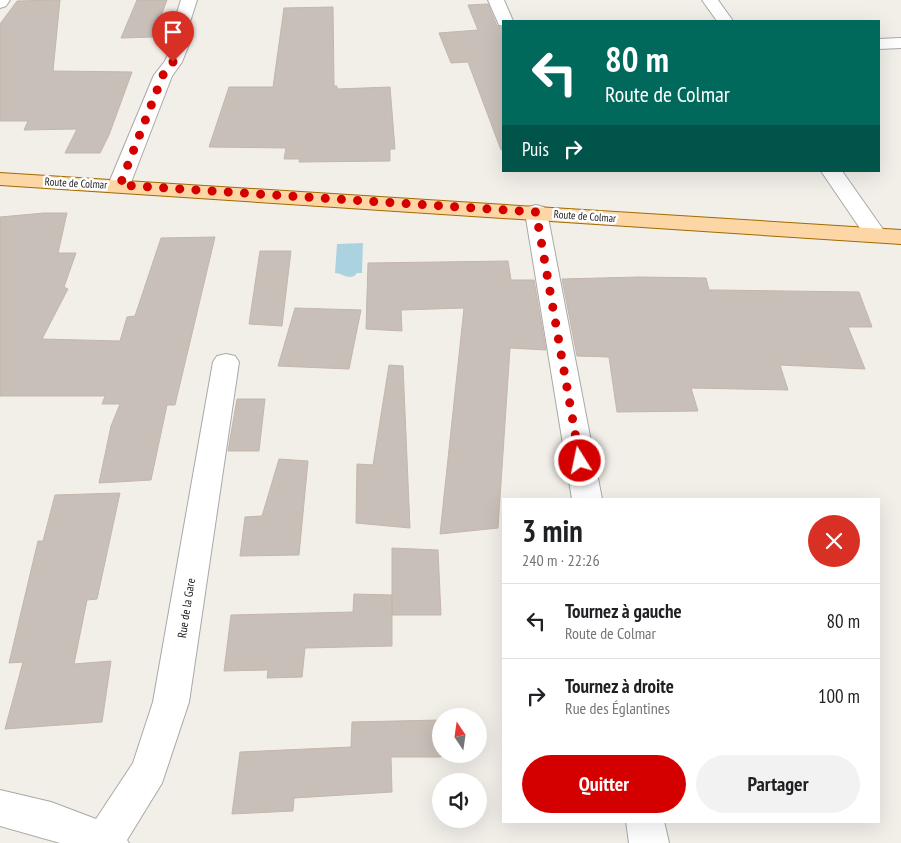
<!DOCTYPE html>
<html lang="fr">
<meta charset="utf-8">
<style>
:root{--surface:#fff;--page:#f2f2f2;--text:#202124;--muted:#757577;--line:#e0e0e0;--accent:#d40000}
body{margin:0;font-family:"PT Sans Narrow",sans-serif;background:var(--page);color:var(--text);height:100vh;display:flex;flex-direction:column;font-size:19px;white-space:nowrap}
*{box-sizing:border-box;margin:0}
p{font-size:16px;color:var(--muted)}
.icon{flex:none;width:28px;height:28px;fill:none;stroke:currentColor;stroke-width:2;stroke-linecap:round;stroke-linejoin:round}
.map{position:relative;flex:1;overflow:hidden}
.panel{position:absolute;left:502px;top:498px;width:378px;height:325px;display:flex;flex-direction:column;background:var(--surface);border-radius:0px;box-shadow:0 5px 20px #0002}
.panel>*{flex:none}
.hud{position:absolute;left:502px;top:20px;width:378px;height:152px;border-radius:0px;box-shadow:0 5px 20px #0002;background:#00695c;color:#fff;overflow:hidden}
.needle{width:32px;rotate:347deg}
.controls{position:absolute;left:432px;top:708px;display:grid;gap:10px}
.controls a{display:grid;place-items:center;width:55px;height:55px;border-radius:50%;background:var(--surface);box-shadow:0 5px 20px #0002;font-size:25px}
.pin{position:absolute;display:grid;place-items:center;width:42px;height:42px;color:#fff;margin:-51px -21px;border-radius:50% 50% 50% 0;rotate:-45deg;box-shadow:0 0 5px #0007}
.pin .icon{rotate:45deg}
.me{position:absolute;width:55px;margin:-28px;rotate:350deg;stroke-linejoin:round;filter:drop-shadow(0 0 4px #0008)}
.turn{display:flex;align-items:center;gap:18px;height:105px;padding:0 20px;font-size:22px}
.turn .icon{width:65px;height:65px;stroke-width:2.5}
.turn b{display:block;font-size:35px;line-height:42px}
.then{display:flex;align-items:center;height:48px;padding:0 20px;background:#0003;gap:10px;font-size:19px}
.round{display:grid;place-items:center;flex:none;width:52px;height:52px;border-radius:26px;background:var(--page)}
.summary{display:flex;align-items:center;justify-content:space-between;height:85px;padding:0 20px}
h1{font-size:30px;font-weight:600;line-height:38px}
.button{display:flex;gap:10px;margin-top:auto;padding:10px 20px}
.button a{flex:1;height:58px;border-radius:30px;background:var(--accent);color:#fff;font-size:20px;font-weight:600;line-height:58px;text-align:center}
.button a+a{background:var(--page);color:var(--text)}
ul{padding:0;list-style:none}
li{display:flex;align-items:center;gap:15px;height:75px;padding:0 20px;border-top:1px solid var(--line)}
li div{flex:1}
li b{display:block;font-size:19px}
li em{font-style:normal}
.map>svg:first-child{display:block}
.water{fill:#aad3df}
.building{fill:#c7bfb8;stroke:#c4b6ab}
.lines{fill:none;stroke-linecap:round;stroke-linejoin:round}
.minor-casing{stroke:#a9a9a9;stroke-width:2}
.major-casing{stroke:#a06b00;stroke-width:2}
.minor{fill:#fff;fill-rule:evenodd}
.major{fill:#fcd6a4;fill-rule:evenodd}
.route{stroke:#d40000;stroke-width:9;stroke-dasharray:0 16.2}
.labels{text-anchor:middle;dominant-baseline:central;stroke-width:5;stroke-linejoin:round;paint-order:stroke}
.far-street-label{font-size:11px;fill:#222;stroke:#fff}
.street-label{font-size:12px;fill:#222;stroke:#fff}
</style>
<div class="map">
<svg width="901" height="843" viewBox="0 0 901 843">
<rect width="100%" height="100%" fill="#f2efe9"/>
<path class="water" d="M363 243 362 273H357C350 282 343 273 335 273L337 244Z"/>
<path class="building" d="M60 0 53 71 132 72 109 135 100 153H65L77 129 24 130 28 121H0V24L17 1Z
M137 0H167L153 37 121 38Z
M488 4 497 26 504 28V149L501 150 468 62 451 63 439 33 478 30 468 5Z
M333 7 334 86H337V89L390 87 395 149H390V161L299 162 300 159H284L286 148 209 147 229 87H273L284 8Z
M44 213H67L58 253H76L64 287 68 289 42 339 120 341 127 317 135 316 161 238 215 237 175 405H167L151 480 99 483 111 426 120 404H102L105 396H0V217Z
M260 251H291L282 326 249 324Z
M508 261 511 280H534L546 350 510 348 498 528 440 534 464 308 401 310 402 331 366 329 368 263Z
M638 277 706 278 709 290H715L859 292 872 327H848L865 369 780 365 788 390 691 388 698 411 617 412 609 357 577 356 562 279Z
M295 308 361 310 349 369 278 366Z
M389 365 403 366 410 528 356 523 357 464 373 465Z
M237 399H265L259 451H228Z
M279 459 308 461 299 555 240 556 245 517 262 516Z
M120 493 97 599 87 600 74 664 111 661 102 722 5 729 23 662 9 663 38 541H43L55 495Z
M392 548 438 550 441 615H392Z
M354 594 392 595V646L305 648 302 677 267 678 268 670 224 671 231 615 353 612Z
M441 720V757H391L392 792 294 798 293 811 232 814 240 752 351 747 352 722Z"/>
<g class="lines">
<g class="minor-casing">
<path id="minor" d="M0 0H10L6 6 0 8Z
M181 0H197L190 22 193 34 182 62 172 76 130 185 126 189 119 191 112 189 108 185 154 75 165 61 177 34 174 22Z
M488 0H504L513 21H504V26L499 25Z
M702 0H718L733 21H717Z
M901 38V48L879 49V39Z
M821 171H842L887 235 884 240 876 242 868 240Z
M536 205 544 207 547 212 602 499H572L525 212 528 207Z
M226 354 235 356 239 362 189 702 162 783 127 840 129 843H60L0 826V790L51 802 96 819 133 763 153 702 213 362 217 356Z
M626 821H664L669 843H629Z"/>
</g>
<g class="major-casing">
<path id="major" d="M0 173 901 230V244L0 185Z"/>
</g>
<use href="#minor" class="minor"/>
<use href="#major" class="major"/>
</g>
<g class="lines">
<path class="route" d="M173 62 163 75 120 185 536 212 580 461"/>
</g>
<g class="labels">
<g class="far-street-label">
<text transform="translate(76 183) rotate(3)">Route de Colmar</text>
<text transform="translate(585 216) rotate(4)">Route de Colmar</text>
</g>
<g class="street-label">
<text transform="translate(186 608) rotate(-81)">Rue de la Gare</text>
</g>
</g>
</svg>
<div class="controls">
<a><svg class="needle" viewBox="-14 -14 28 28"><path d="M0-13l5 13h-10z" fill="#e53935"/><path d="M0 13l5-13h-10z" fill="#757577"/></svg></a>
<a><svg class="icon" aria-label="sound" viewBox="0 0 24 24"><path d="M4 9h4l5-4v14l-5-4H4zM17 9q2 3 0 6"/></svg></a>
</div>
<div class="pin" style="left:173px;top:62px;background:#d93025"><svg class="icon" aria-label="arrive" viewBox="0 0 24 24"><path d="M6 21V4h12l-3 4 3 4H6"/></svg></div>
<svg class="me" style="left:580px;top:461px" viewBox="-20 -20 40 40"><circle r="17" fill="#d40000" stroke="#fff" stroke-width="3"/><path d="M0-11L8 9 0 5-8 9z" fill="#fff"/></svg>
<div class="hud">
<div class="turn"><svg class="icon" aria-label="left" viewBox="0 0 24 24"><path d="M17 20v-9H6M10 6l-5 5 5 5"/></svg><div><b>80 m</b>Route de Colmar</div></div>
<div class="then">Puis<svg class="icon" aria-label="right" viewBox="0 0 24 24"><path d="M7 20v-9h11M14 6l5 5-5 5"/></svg></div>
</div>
<section class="panel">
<div class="summary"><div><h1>3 min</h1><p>240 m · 22:26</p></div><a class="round" style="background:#d93025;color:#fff"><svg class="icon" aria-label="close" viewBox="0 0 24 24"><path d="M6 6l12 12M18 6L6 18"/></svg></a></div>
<ul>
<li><svg class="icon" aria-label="left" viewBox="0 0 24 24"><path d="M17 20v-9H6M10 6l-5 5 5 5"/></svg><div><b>Tournez à gauche</b><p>Route de Colmar</p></div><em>80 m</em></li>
<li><svg class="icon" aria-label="right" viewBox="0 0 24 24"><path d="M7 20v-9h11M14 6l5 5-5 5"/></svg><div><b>Tournez à droite</b><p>Rue des Églantines</p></div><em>100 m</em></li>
</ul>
<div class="button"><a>Quitter</a><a>Partager</a></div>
</section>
</div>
